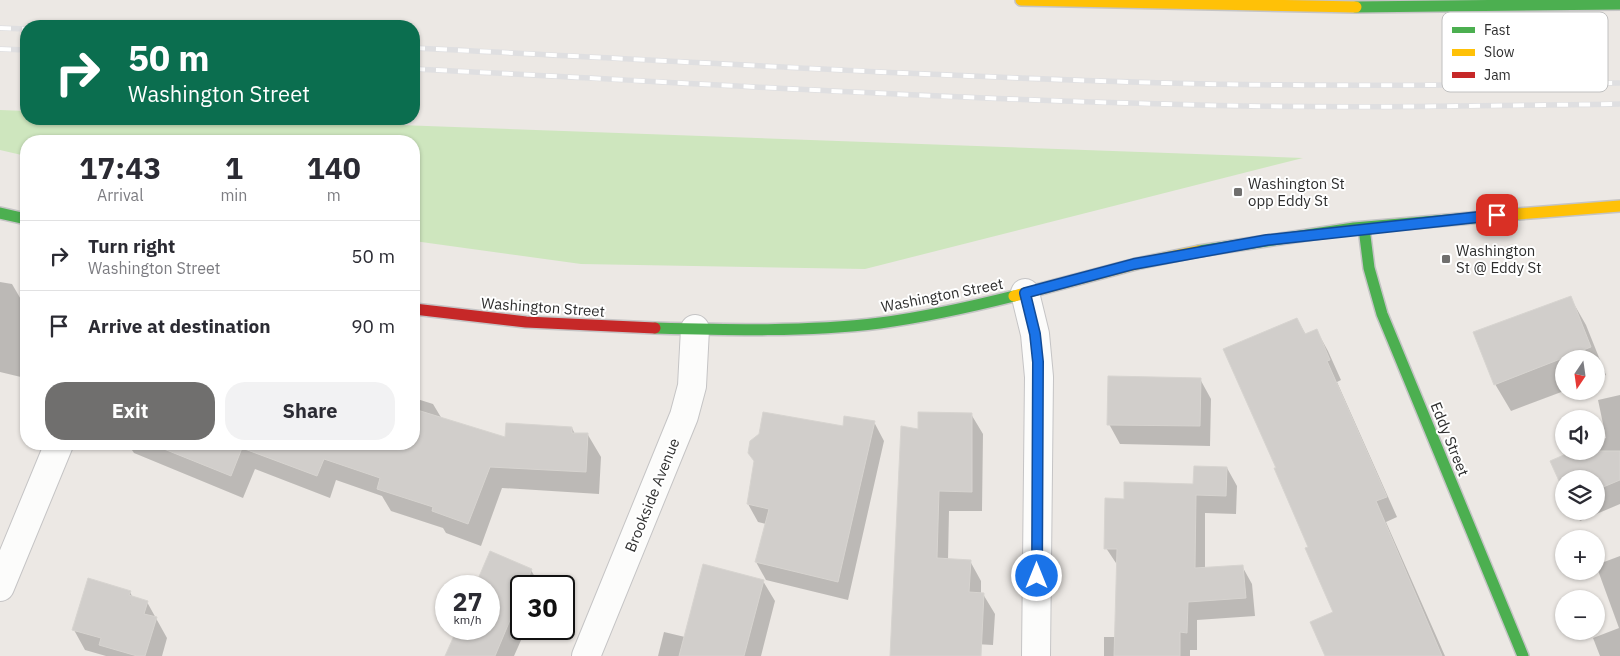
<!DOCTYPE html>
<meta charset="utf-8">
<style>
:root{--surface:#fff;--page:#f2f2f3;--text:#2b2b33;--muted:#7c7c81;--line:#e1e1e2;--accent:#706f6e}
body{margin:0;font-family:"IBM Plex Sans",sans-serif;background:var(--page);color:var(--text);height:100vh;display:flex;flex-direction:column;font-size:19px;white-space:nowrap}
*{box-sizing:border-box;margin:0}
p{font-size:16px;color:var(--muted)}
.icon{flex:none;width:28px;height:28px;fill:none;stroke:currentColor;stroke-width:2;stroke-linecap:round;stroke-linejoin:round}
.map{position:relative;flex:1;overflow:hidden}
.sheet{position:absolute;left:20px;top:135px;width:400px;height:315px;display:flex;flex-direction:column;background:var(--surface);border-radius:20px;box-shadow:0 1px 4px #0004}
.sheet>*{flex:none}
.banner{position:absolute;left:20px;top:20px;width:400px;height:105px;border-radius:20px;box-shadow:0 1px 4px #0004;background:#0b6e4f;color:#fff;overflow:hidden}
.needle{width:32px;rotate:193deg}
.controls{position:absolute;left:1555px;top:350px;display:grid;gap:10px}
.controls a{display:grid;place-items:center;width:50px;height:50px;border-radius:50%;background:var(--surface);box-shadow:0 1px 4px #0004;font-size:25px}
.speed{position:absolute;left:435px;top:575px;display:flex;gap:10px;font-size:25px;font-weight:700;text-align:center}
.speed>*{display:grid;place-content:center;width:65px;height:65px;border-radius:50%;background:var(--surface);box-shadow:0 1px 4px #0004;line-height:1}
.speed small{font-size:12px;font-weight:400}
.speed .limit{border:2px solid #111;border-radius:8px;background:#fff;color:#111}
.pin{position:absolute;display:grid;place-items:center;width:42px;height:42px;color:#fff;margin:-21px;border-radius:10px;box-shadow:0 2px 8px #0006}
.me{position:absolute;width:55px;margin:-28px;rotate:0deg;stroke-linejoin:round;filter:drop-shadow(0 0 4px #0008)}
.turn{display:flex;align-items:center;gap:18px;height:105px;padding:0 25px;font-size:22px}
.turn .icon{width:65px;height:65px;stroke-width:2.5}
.turn b{display:block;font-size:35px;line-height:42px}
.eta{display:flex;justify-content:space-evenly;align-items:center;height:85px;text-align:center}
.eta b{font-size:30px;font-weight:700;line-height:35px}
.button{display:flex;gap:10px;margin-top:auto;padding:10px 25px}
.button a{flex:1;height:58px;border-radius:20px;background:var(--accent);color:#fff;font-size:20px;font-weight:700;line-height:58px;text-align:center}
.button a+a{background:var(--page);color:var(--text)}
ul{padding:0;list-style:none}
li{display:flex;align-items:center;gap:15px;height:70px;padding:0 25px;border-top:1px solid var(--line)}
li div{flex:1}
li b{display:block;font-size:19px}
li em{font-style:normal}
.map>svg:first-child{display:block}
.green{fill:#cee6be}
.shadow{fill:#0003}
.building{fill:#d1cecb;stroke:#d7d4d0}
.lines{fill:none;stroke-linecap:round;stroke-linejoin:round}
.street-casing{stroke:#c5c4c5;stroke-width:30}
.fast-casing{stroke:#c5c4c5;stroke-width:14}
.slow-casing{stroke:#c5c4c5;stroke-width:14}
.jam-casing{stroke:#c5c4c5;stroke-width:14}
.street{stroke:#fcfcfb;stroke-width:28}
.fast{stroke:#4caf50;stroke-width:11}
.slow{stroke:#ffc107;stroke-width:11}
.jam{stroke:#c62828;stroke-width:11}
.rail-casing{stroke:#dfdfe1;stroke-width:5.5}
.rail{stroke:#fff;stroke-width:4;stroke-dasharray:11;stroke-linecap:butt}
.route-casing{stroke:#114b97;stroke-width:12}
.route{stroke:#1a73e8;stroke-width:9}
.poi-dot{fill:#706f6e;stroke:#fff;stroke-width:2}
.labels{text-anchor:middle;dominant-baseline:central;stroke-width:4;stroke-linejoin:round;paint-order:stroke}
.poi-label{font-size:15px;fill:#2e2e2e;stroke:#fff;text-anchor:start}
.street-label{font-size:15px;fill:#2e2e2e;stroke:#fff}
.key{fill:#fff;stroke:#c0c0c0;stroke-width:1}
.key-label{font-size:14px;fill:#2e2e2e}
</style>
<div class="map">
<svg width="1620" height="656" viewBox="0 0 1620 656">
<rect width="100%" height="100%" fill="#ece8e4"/>
<path class="green" d="M0 110 26 111V119H235L1303 158 865 269 581 264 414 241V141H26V156L0 150Z"/>
<path class="shadow" d="M0 282 12 284 26 308 25 378 0 372Z
M1570 297 1586 325 1606 375 1596 379V359H1564V391L1511 411 1495 384Z
M1297 319 1306 335 1317 331 1328 351 1341 380 1337 382 1397 517 1386 522 1445 656H1327L1334 613 1278 469Z
M1200 379 1211 399 1210 446 1120 444 1109 424Z
M1620 395V504L1580 521 1575 511H1596V479L1552 461 1596 451V442L1606 438 1598 400Z
M414 398 433 404 442 419 506 439 572 428 575 434 588 435 601 457 599 494 502 488 481 546 446 533 443 528 391 511 382 496 336 480 330 498 255 469 243 498 134 453 128 444H414Z
M971 414 983 434 982 511H949L948 560 970 561 981 581V594H983L995 614 993 645 975 644 974 656H891L919 431Z
M874 422 884 441 848 600 766 580 756 562 766 524 758 522 748 504 844 428Z
M1227 468 1237 486 1236 514 1205 513V569L1242 566 1252 584 1255 616 1197 620V650H1190V656H1104V637H1116L1118 566 1106 548 1125 500 1194 485Z
M490 553 531 570 540 586H521V629H526L514 656H448L459 629H489V586H477Z
M1620 556V656H1600L1593 638 1619 628 1596 565Z
M763 581 775 601 761 656H658L664 632 685 637Z
M130 592 133 598 147 602 167 638 162 656H106L85 650 74 630Z"/>
<path class="building" d="M1571 296 1591 347 1494 385 1473 332Z
M1297 318 1305 334 1317 329 1330 360 1327 361 1387 497 1376 501 1442 656H1325L1310 622 1333 612 1305 548 1308 547 1274 468H1276L1223 349Z
M1108 376 1201 378 1200 426 1107 425Z
M414 409 505 437 506 423 572 427V433H588L586 472 490 467 468 524 432 511 433 507 377 489 380 478 324 459 317 476 242 448 231 476 154 445 414 444Z
M763 412 843 426 844 416 875 421 838 582 755 562 769 509 747 504 754 461 748 453 750 441 759 434Z
M918 412 972 413V492L939 491 937 558 971 560 969 592 984 593 981 656H890L901 426 918 429Z
M1573 451H1620V480L1596 490V479H1564V492L1550 461Z
M1194 466 1227 467 1226 496 1196 495 1195 568 1243 565 1246 598 1188 602 1187 633 1180 632V656H1114L1117 549H1104L1105 498 1124 499V482L1193 484Z
M490 551 532 569 525 586H521V594L495 656H445L457 629H489V586H475Z
M703 564 764 580 744 656H679Z
M88 578 131 591 129 595 148 601 144 614 157 617 145 656H137L99 645 101 638 72 630Z"/>
<g class="lines">
<g class="street-casing">
<path id="street" d="M1025 293 1035 334 1039 377 1036 656
M0 587 59 444
M586 656 684 416 692 386 695 329"/>
</g>
<g class="fast-casing">
<path id="fast" d="M1356 7 1620 4
M0 213 26 219
M1364 228 1369 268 1382 314 1523 656
M1199 251 1354 228 1518 214
M655 328C730 330 806 332 880 323 925 317 970 307 1014 296"/>
</g>
<g class="slow-casing">
<path id="slow" d="M1021 0 1356 7
M1518 214 1620 206
M1014 296 1136 264 1199 251"/>
</g>
<g class="jam-casing">
<path id="jam" d="M414 309 526 322 655 328"/>
</g>
<use href="#street" class="street"/>
<use href="#fast" class="fast"/>
<use href="#slow" class="slow"/>
<use href="#jam" class="jam"/>
<g class="rail-casing">
<path id="rail" d="M0 28 26 29
M414 48C664 60 914 76 1165 83 1317 87 1468 85 1620 83
M0 49 26 50
M414 69C664 81 914 98 1165 104 1317 109 1468 106 1620 104"/>
</g>
<use href="#rail" class="rail"/>
</g>
<g class="lines">
<g class="route-casing">
<path id="route" d="M1037 576 1038 362 1035 334 1025 293 1134 264 1267 240 1497 215"/>
</g>
<use href="#route" class="route"/>
</g>
<g class="poi-dot">
<rect x="1233" y="187" width="10" height="10" rx="2.5"/>
<rect x="1441" y="254" width="10" height="10" rx="2.5"/>
</g>
<g class="labels">
<g class="poi-label">
<text x="1248" y="183">Washington St<tspan x="1248" dy="17">opp Eddy St</tspan></text>
<text x="1456" y="250">Washington<tspan x="1456" dy="17">St @ Eddy St</tspan></text>
</g>
<g class="street-label">
<text transform="translate(942 295) rotate(-11)">Washington Street</text>
<text transform="translate(543 307) rotate(4)">Washington Street</text>
<text transform="translate(1450 439) rotate(68)">Eddy Street</text>
<text transform="translate(652 495) rotate(-68)">Brookside Avenue</text>
</g>
</g>
<rect x="1442" y="12" width="166" height="80" rx="8" class="key"/>
<rect x="1452" y="27" width="23" height="6" fill="#4caf50"/>
<rect x="1452" y="49" width="23" height="7" fill="#ffc107"/>
<rect x="1452" y="72" width="23" height="6" fill="#c62828"/>
<g class="key-label">
<text x="1484" y="35">Fast</text>
<text x="1484" y="57">Slow</text>
<text x="1484" y="80">Jam</text>
</g>
</svg>
<div class="controls">
<a><svg class="needle" viewBox="-14 -14 28 28"><path d="M0-13l5 13h-10z" fill="#e53935"/><path d="M0 13l5-13h-10z" fill="#7c7c81"/></svg></a>
<a><svg class="icon" aria-label="sound" viewBox="0 0 24 24"><path d="M4 9h4l5-4v14l-5-4H4zM17 9q2 3 0 6"/></svg></a>
<a><svg class="icon" aria-label="layers" viewBox="0 0 24 24"><path d="M12 4l9 5-9 5-9-5zM3 14l9 5 9-5"/></svg></a>
<a>+</a>
<a>−</a>
</div>
<div class="speed"><div>27<small>km/h</small></div><div class="limit">30</div></div>
<div class="pin" style="left:1497px;top:215px;background:#d93025"><svg class="icon" aria-label="arrive" viewBox="0 0 24 24"><path d="M6 21V4h12l-3 4 3 4H6"/></svg></div>
<svg class="me" style="left:1037px;top:576px" viewBox="-20 -20 40 40"><circle r="17" fill="#1a73e8" stroke="#fff" stroke-width="3"/><path d="M0-11L8 9 0 5-8 9z" fill="#fff"/></svg>
<div class="banner">
<div class="turn"><svg class="icon" aria-label="right" viewBox="0 0 24 24"><path d="M7 20v-9h11M14 6l5 5-5 5"/></svg><div><b>50 m</b>Washington Street</div></div>
</div>
<section class="sheet">
<div class="eta">
<div><b>17:43</b><p>Arrival</p></div>
<div><b>1</b><p>min</p></div>
<div><b>140</b><p>m</p></div>
</div>
<ul>
<li><svg class="icon" aria-label="right" viewBox="0 0 24 24"><path d="M7 20v-9h11M14 6l5 5-5 5"/></svg><div><b>Turn right</b><p>Washington Street</p></div><em>50 m</em></li>
<li><svg class="icon" aria-label="arrive" viewBox="0 0 24 24"><path d="M6 21V4h12l-3 4 3 4H6"/></svg><div><b>Arrive at destination</b></div><em>90 m</em></li>
</ul>
<div class="button"><a>Exit</a><a>Share</a></div>
</section>
</div>
